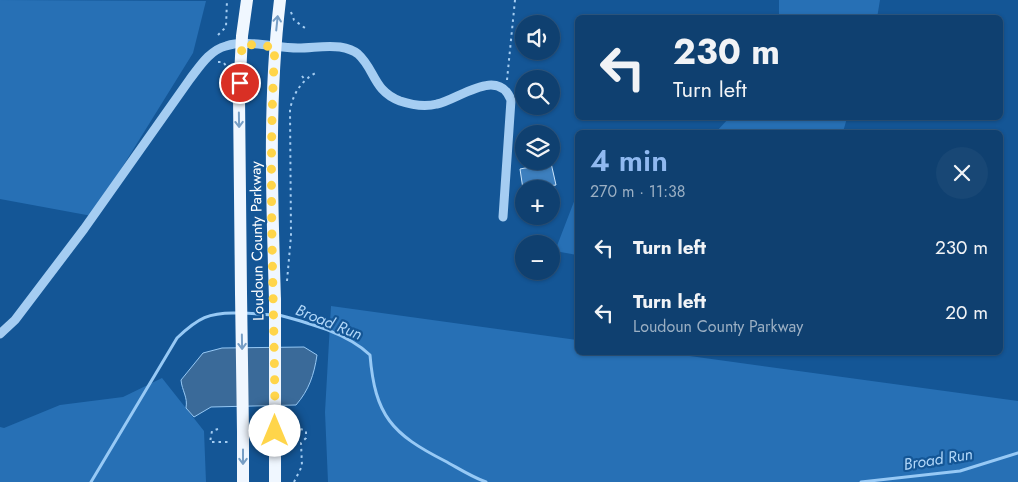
<!DOCTYPE html>
<meta charset="utf-8">
<style>
:root{--surface:#0f4070;--page:#184775;--text:#f1f3f6;--muted:#9bafc3;--line:#2f5983;--accent:#90b9f0}
body{margin:0;font-family:Jost,sans-serif;background:var(--page);color:var(--text);height:100vh;display:flex;flex-direction:column;font-size:19px;white-space:nowrap}
*{box-sizing:border-box;margin:0}
p{font-size:16px;color:var(--muted)}
.icon{flex:none;width:28px;height:28px;fill:none;stroke:currentColor;stroke-width:2;stroke-linecap:round;stroke-linejoin:round}
.map{position:relative;flex:1;overflow:hidden}
.sheet{position:absolute;left:575px;top:130px;width:428px;height:225px;display:flex;flex-direction:column;background:var(--surface);border-radius:8px;box-shadow:0 1px 4px #0004,0 0 0 1px var(--line)}
.sheet>*{flex:none}
.hud{position:absolute;left:575px;top:15px;width:428px;height:105px;border-radius:8px;box-shadow:0 1px 4px #0004,0 0 0 1px var(--line);background:#0f4070;color:var(--text);overflow:hidden}
.fabs{position:absolute;left:515px;top:15px;display:grid;gap:10px}
.fabs a{display:grid;place-items:center;width:45px;height:45px;border-radius:50%;background:var(--surface);box-shadow:0 1px 4px #0004,0 0 0 1px var(--line);font-size:25px}
.pin{position:absolute;display:grid;place-items:center;width:42px;height:42px;color:#fff;margin:-21px;border:2px solid #fff;border-radius:50%;box-shadow:0 1px 5px #0007}
.me{position:absolute;width:55px;margin:-28px;rotate:0deg;stroke-linejoin:round;filter:drop-shadow(0 0 4px #0008)}
.turn{display:flex;align-items:center;gap:18px;height:105px;padding:0 15px;font-size:22px}
.turn .icon{width:65px;height:65px;stroke-width:2.5}
.turn b{display:block;font-size:35px;line-height:42px}
.round{display:grid;place-items:center;flex:none;width:52px;height:52px;border-radius:26px;background:var(--page)}
.summary{display:flex;align-items:center;justify-content:space-between;height:85px;padding:0 15px}
h1{font-size:30px;font-weight:600;line-height:38px;color:var(--accent)}
ul{padding:0;list-style:none}
li{display:flex;align-items:center;gap:15px;height:65px;padding:0 15px}
li div{flex:1}
li b{display:block;font-size:19px}
li em{font-style:normal}
.map>svg:first-child{display:block}
.green{fill:#2770b5}
.water{fill:#3a6a99;stroke:#97c9f5}
.lines{fill:none;stroke-linecap:round;stroke-linejoin:round}
.stream{stroke:#97c9f5;stroke-width:3}
.building{fill:#3d7fbe;stroke:#cce6fd}
.path{stroke:#a5cdf2;stroke-width:2;stroke-dasharray:2.5 4;stroke-linecap:butt}
.minor{stroke:#a5cdf2;stroke-width:9}
.major{stroke:#f0f7ff;stroke-width:12}
.major-bridge{stroke:#f0f7ff;stroke-width:12}
.oneway{stroke:#779ec5}
.route{stroke:#ffd54a;stroke-width:9;stroke-dasharray:0 16.2}
.labels{text-anchor:middle;dominant-baseline:central;stroke-width:4.5;stroke-linejoin:round;paint-order:stroke}
.street-label{font-size:15px;fill:#fff;stroke:#145696}
.water-label{font-size:16px;font-style:italic;fill:#b1d7f9;stroke:#145696}
</style>
<div class="map">
<svg width="1018" height="482" viewBox="0 0 1018 482">
<rect width="100%" height="100%" fill="#145696"/>
<path class="green" d="M0 0 206 1 193 53 92 216 0 199Z
M779 0H880L877 18 779 17Z
M729 118H847L843 132H716Z
M575 199H577V255L555 251Z
M331 306 577 340 578 352 668 353 1018 401V482H328L325 412Z
M162 378 204 431 206 482H0V427L4 428 60 405 123 397Z"/>
<path class="water" d="M304 347 317 355C314 375 309 390 296 405L211 407 194 417 186 408C188 397 182 391 181 380L203 353 222 348Z"/>
<g class="lines">
<path class="stream" d="M244 313 273 315
M279 315C309 323 347 333 370 355 375 416 392 434 445 461 458 468 472 477 486 482
M91 482 177 338C198 318 209 312 238 313
M861 482 960 471 1018 453"/>
</g>
<path class="building" d="M551 163 556 185 523 189 520 169Z"/>
<g class="lines">
<path class="path" d="M291 12 294 20 305 28
M218 35 226 27 227 0
M218 62H223L228 68
M302 76 305 80
M507 80 515 0
M287 281 291 236 290 109C294 92 302 80 317 72
M218 429 212 431 210 442H231
M294 482 302 466 301 443 306 438V431L298 428"/>
<path class="minor" d="M0 334 15 320 84 229 190 79C200 66 210 50 226 46 248 39 275 48 298 48 312 48 326 45 340 47 346 48 353 50 358 54 375 69 373 91 400 101 412 105 425 107 437 104 458 100 498 66 511 100L503 217"/>
<path class="major" d="M241 293 239 97 242 36 247 0
M275 300C272 200 268 100 280 0
M243 482V432
M275 482V431"/>
<path class="major-bridge" d="M241 293 243 432
M275 300V431"/>
</g>
<defs><path id="oneway-shaft" d="M-6 0H5M1.5-3L5.5 0L1.5 3" fill="none" stroke-width="1.6" stroke-linecap="round" stroke-linejoin="round" transform="scale(1.25)"/></defs>
<g class="oneway">
<use href="#oneway-shaft" transform="translate(277 23) rotate(-84)"/>
<use href="#oneway-shaft" transform="translate(239 120) rotate(89)"/>
<use href="#oneway-shaft" transform="translate(242 342) rotate(89)"/>
<use href="#oneway-shaft" transform="translate(243 457) rotate(90)"/>
</g>
<g class="lines">
<path class="route" d="M240 83 242 44 275 47C267 175 275 303 275 431"/>
</g>
<g class="labels">
<g class="street-label">
<text transform="translate(257 241) rotate(-91)">Loudoun County Parkway</text>
</g>
<g class="water-label">
<text transform="translate(329 322) rotate(22)">Broad Run</text>
<text transform="translate(938 459) rotate(-9)">Broad Run</text>
</g>
</g>
</svg>
<div class="fabs">
<a><svg class="icon" aria-label="sound" viewBox="0 0 24 24"><path d="M4 9h4l5-4v14l-5-4H4zM17 9q2 3 0 6"/></svg></a>
<a><svg class="icon" aria-label="search" viewBox="0 0 24 24"><circle cx="10" cy="10" r="6"/><path d="M15 15l6 6"/></svg></a>
<a><svg class="icon" aria-label="layers" viewBox="0 0 24 24"><path d="M12 4l9 5-9 5-9-5zM3 14l9 5 9-5"/></svg></a>
<a>+</a>
<a>−</a>
</div>
<div class="pin" style="left:240px;top:83px;background:#d93025"><svg class="icon" aria-label="arrive" viewBox="0 0 24 24"><path d="M6 21V4h12l-3 4 3 4H6"/></svg></div>
<svg class="me" style="left:275px;top:431px" viewBox="-20 -20 40 40"><circle r="19" fill="#fff"/><path d="M0-13L10 11 0 6-10 11z" fill="#ffd54a"/></svg>
<div class="hud">
<div class="turn"><svg class="icon" aria-label="left" viewBox="0 0 24 24"><path d="M17 20v-9H6M10 6l-5 5 5 5"/></svg><div><b>230 m</b>Turn left</div></div>
</div>
<section class="sheet">
<div class="summary"><div><h1>4 min</h1><p>270 m · 11:38</p></div><a class="round"><svg class="icon" aria-label="close" viewBox="0 0 24 24"><path d="M6 6l12 12M18 6L6 18"/></svg></a></div>
<ul>
<li><svg class="icon" aria-label="left" viewBox="0 0 24 24"><path d="M17 20v-9H6M10 6l-5 5 5 5"/></svg><div><b>Turn left</b></div><em>230 m</em></li>
<li><svg class="icon" aria-label="left" viewBox="0 0 24 24"><path d="M17 20v-9H6M10 6l-5 5 5 5"/></svg><div><b>Turn left</b><p>Loudoun County Parkway</p></div><em>20 m</em></li>
</ul>
</section>
</div>
